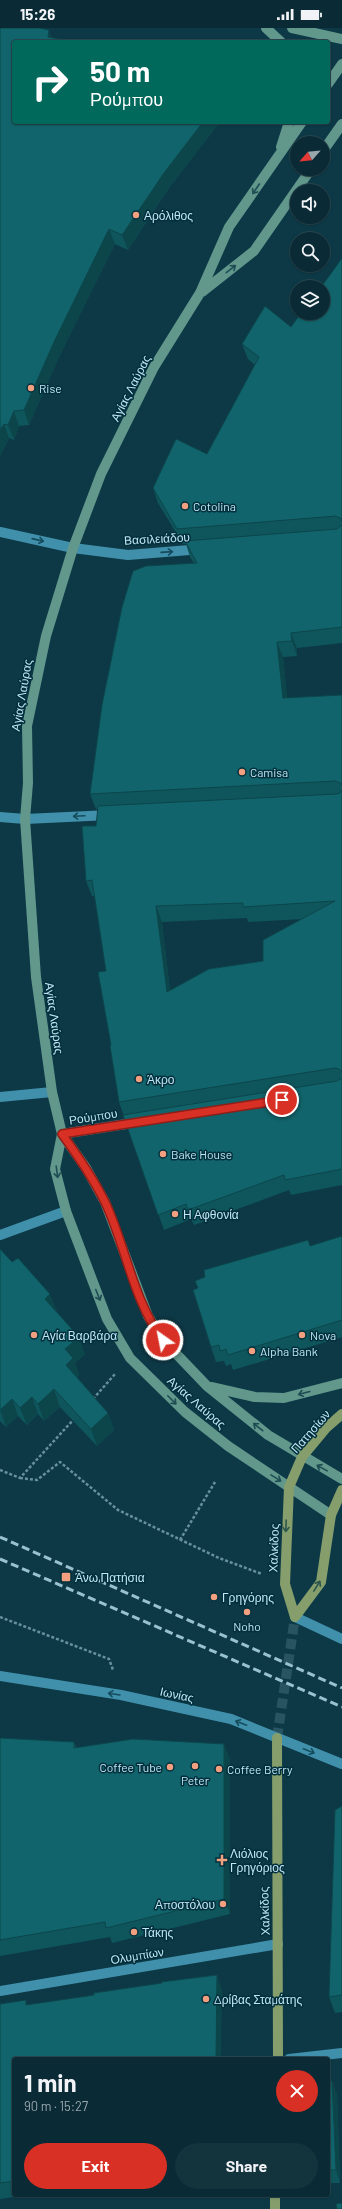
<!DOCTYPE html>
<meta charset="utf-8">
<style>
:root{--surface:#0a2b35;--page:#13333d;--text:#f1f3f6;--muted:#99a7ad;--line:#2a4750;--accent:#d93025}
body{margin:0;font-family:Barlow,sans-serif;background:var(--page);color:var(--text);height:100vh;display:flex;flex-direction:column;font-size:15px;white-space:nowrap}
*{box-sizing:border-box;margin:0}
p{font-size:13px;color:var(--muted)}
.icon{flex:none;width:22px;height:22px;fill:none;stroke:currentColor;stroke-width:2;stroke-linecap:round;stroke-linejoin:round}
.map{position:relative;flex:1;overflow:hidden}
.sheet{position:absolute;left:12px;top:2029px;width:318px;height:140px;display:flex;flex-direction:column;background:var(--surface);border-radius:4px;box-shadow:0 1px 3px #0004,0 0 0 1px var(--line)}
.sheet>*{flex:none}
.banner{position:absolute;left:12px;top:12px;width:318px;height:84px;border-radius:4px;box-shadow:0 1px 3px #0004,0 0 0 1px var(--line);background:#00695c;color:#fff;overflow:hidden}
.needle{width:26px;rotate:243deg}
.controls{position:absolute;left:290px;top:108px;display:grid;gap:8px}
.controls a{display:grid;place-items:center;width:40px;height:40px;border-radius:50%;background:var(--surface);box-shadow:0 1px 3px #0004,0 0 0 1px var(--line);font-size:20px}
.pin{position:absolute;display:grid;place-items:center;width:34px;height:34px;color:#fff;margin:-17px;border:2px solid #fff;border-radius:50%;box-shadow:0 1px 4px #0007}
.me{position:absolute;width:44px;margin:-22px;rotate:327deg;stroke-linejoin:round;filter:drop-shadow(0 0 3px #0008)}
.turn{display:flex;align-items:center;gap:14px;height:84px;padding:0 12px;font-size:18px}
.turn .icon{width:52px;height:52px;stroke-width:2.5}
.turn b{display:block;font-size:28px;line-height:34px}
.round{display:grid;place-items:center;flex:none;width:42px;height:42px;border-radius:21px;background:var(--page)}
.overview{display:flex;align-items:center;justify-content:space-between;height:68px;padding:0 12px}
h1{font-size:24px;font-weight:700;line-height:30px}
.button{display:flex;gap:8px;margin-top:auto;padding:8px 12px}
.button a{flex:1;height:46px;border-radius:24px;background:var(--accent);color:#fff;font-size:16px;font-weight:700;line-height:46px;text-align:center}
.button a+a{background:var(--page);color:var(--text)}
.status{display:flex;justify-content:space-between;align-items:center;height:28px;padding:0 20px;background:var(--surface);direction:ltr}
.status svg{height:11px;fill:currentColor}
.map>svg:first-child{display:block}
.lines{fill:none;stroke-linecap:round;stroke-linejoin:round}
.primary-tunnel{stroke:#285361;stroke-width:10;stroke-dasharray:10 5;stroke-linecap:butt}
.path{stroke:#67909e;stroke-width:2.5;stroke-dasharray:3 2;stroke-linecap:butt}
.lane{stroke:#4090ab;stroke-width:10}
.street{stroke:#4090ab;stroke-width:10}
.secondary{stroke:#62978c;stroke-width:10}
.primary{stroke:#859e6c;stroke-width:10}
.rail{stroke:#9ac1cf;stroke-width:3;stroke-dasharray:8 4;stroke-linecap:butt}
.wall{fill:#0f565c;fill-rule:evenodd}
.shaded-wall{fill:#0c464b}
.building{fill:#11646b;stroke:#0c464b;fill-rule:evenodd}
.oneway{stroke:#1e4e54}
.oneway2{stroke:#144c5d}
.oneway3{stroke:#2f564d}
.route-casing{stroke:#8d1f18;stroke-width:10}
.route{stroke:#d93025;stroke-width:7}
.poi-dot{fill:#f2a07f;stroke:#012f3c;stroke-width:1.5}
.labels{text-anchor:middle;dominant-baseline:central;stroke-width:3;stroke-linejoin:round;paint-order:stroke}
.poi-label{font-size:12px;fill:#c1e6f5;stroke:#012f3c;text-anchor:start}
.street-label{font-size:12px;fill:#c1e6f5;stroke:#012f3c}
</style>
<div class="status"><b>15:26</b><svg viewBox="0 0 49 12"><path d="M0 12V9h3v3zM5 12V6h3v6zM10 12V3h3v9zM15 12V0h3v12zM26 1h20v11H26zM47 4h2v5h-2z"/></svg></div>
<div class="map">
<svg width="342" height="2181" viewBox="0 0 342 2181">
<rect width="100%" height="100%" fill="#0d3947"/>
<g class="lines">
<path class="primary-tunnel" d="M277 1710 295 1589"/>
<path class="path" d="M93 1371 115 1346
M0 1442 20 1450 74 1391
M20 1450 37 1452 60 1434 118 1482 219 1530 262 1546
M180 1512 215 1454
M0 1589 109 1631 113 1642"/>
<path class="lane" d="M0 1207 66 1183"/>
<path class="street" d="M0 504 73 520 128 527 202 521
M0 789 25 791 110 787
M0 1069 52 1064
M62 1106 139 1094
M295 1589 342 1611
M0 1648 121 1667 231 1691 342 1736
M0 1963 278 1916
M289 2031 342 2025"/>
<path class="secondary" d="M266 0 281 14
M292 0 342 11
M328 56 342 36
M302 94 229 199 200 265 154 339 101 446 73 520 46 608 27 698 28 755 25 791 36 949 52 1064 62 1106 86 1140 105 1174 148 1288 163 1312 207 1358 268 1407 342 1451
M281 119 289 94
M323 123 342 96
M202 264 254 223 311 141
M62 1106 55 1141 66 1183 107 1291 130 1330 185 1384 228 1418 331 1487
M211 1359 255 1369 284 1370 342 1355"/>
<path class="primary" d="M295 1589 285 1556 289 1459 302 1429 326 1400 342 1386
M295 1589 321 1554 331 1487 342 1462
M277 1710 278 2031
M275 2167V2181"/>
<path class="rail" d="M0 1509 342 1660
M0 1531 342 1679"/>
</g>
<path class="wall" d="M0 0 14 94H220L169 160 128 222 115 216 59 329 29 397 19 398 14 412 9 410 0 428Z
M342 230V615L297 620V628L283 629 287 670 342 667V1157L291 1167 289 1162 194 1197 191 1191 164 1202 119 1074 111 1017 106 943 95 868H92L86 853 96 798 98 781H96L90 766 194 535 190 529 186 516H183L158 475 153 460 207 426 255 337 248 331 242 316 291 299 330 247ZM247 890 248 894 302 891 263 933 170 962 162 894Z
M342 1208V1309L233 1342 231 1336 226 1338 224 1333 216 1334 211 1319 310 1218Z
M0 1221 57 1283H56L85 1326 75 1335 79 1347 77 1349 108 1385 114 1402 97 1418 60 1379 44 1393 38 1386 27 1397 18 1388 6 1399 0 1393Z
M0 1710 74 1714 76 1719 230 1731V1886L112 1915 110 1909 0 1928Z
M342 1778V1984L335 1985 329 1969Z
M222 1962 14 2031V2167H28L0 2171V1976L28 1977Z
M328 2053 337 2066 340 2155H328Z"/>
<path class="shaded-wall" d="M49 2 53 14 48 9Z
M203 94H220L169 160 128 222 122 207 164 145Z
M109 201 115 216 59 329 29 397 24 382 54 314Z
M14 383 19 398 14 412 8 397Z
M4 396 9 410 0 428V402Z
M291 605 297 620V628L292 613Z
M277 614 283 629 289 685 283 670Z
M156 878 162 894 172 979 167 964Z
M50 1266 57 1283 51 1288 45 1271Z
M79 1309 85 1326 75 1335 79 1347 72 1354 66 1337 65 1321Z
M54 1361 60 1379 44 1393 38 1376Z
M32 1369 38 1386 27 1397 20 1380Z
M12 1371 18 1388 6 1399 0 1382Z
M108 1385 114 1402 97 1418 91 1401Z
M224 1716 230 1731V1886L224 1871Z
M217 1947 222 1962 221 2031H216Z
M332 2053 337 2066 340 2155 336 2142Z"/>
<path class="building" d="M0 0H39L49 2 48 9 77 14H14V94H203L164 145 122 207 109 201 54 314 24 382 14 383 8 397 4 396 0 402Z
M342 230V494V491L336 488 177 501 153 460 176 411 207 426 259 329 242 316 265 278 291 299 301 285H323V259H321L330 247Z
M342 497V599L291 605 292 613 277 614 283 670 342 667V757V756L336 753 90 766 102 677 122 579 133 543 146 538 197 535 185 513 337 501Z
M342 762V1044L339 1041 335 1040 119 1074 110 1018 111 1017 98 944 106 943 92 852 86 853 82 798H96L98 778 337 766 340 765ZM335 873 263 912V933L209 941 167 964 156 878 243 875V879Z
M342 1050V1141L285 1152 284 1147 188 1182 186 1176 158 1187 123 1087 337 1053Z
M342 1208V1292L228 1327 226 1321 220 1323 219 1317 211 1319 193 1262 198 1260 195 1253 205 1249 204 1242 308 1212 310 1218Z
M0 1221 12 1234 18 1230 50 1266 45 1271 79 1309 65 1321 73 1330 66 1337 108 1385 91 1401 54 1361 38 1376 32 1369 20 1380 12 1371 0 1382Z
M0 1710 74 1714V1720L133 1711 224 1716V1871L106 1900 105 1894 0 1912Z
M342 1778V1967L329 1969 335 1782Z
M217 1947 216 2031H14V2153L0 2155V1976L26 1972V1977L94 1967V1965L162 1955 161 1954Z
M328 2053H332L336 2142H328Z
M342 2175V2181H337L336 2176Z"/>
<defs><path id="oneway-shaft" d="M-6 0H5M1.5-3L5.5 0L1.5 3" fill="none" stroke-width="1.6" stroke-linecap="round" stroke-linejoin="round"/></defs>
<g class="oneway">
<use href="#oneway-shaft" transform="translate(256 161) rotate(124)"/>
<use href="#oneway-shaft" transform="translate(231 241) rotate(-38)"/>
<use href="#oneway-shaft" transform="translate(57 1144) rotate(82)"/>
<use href="#oneway-shaft" transform="translate(98 1267) rotate(68)"/>
<use href="#oneway-shaft" transform="translate(304 1365) rotate(165)"/>
<use href="#oneway-shaft" transform="translate(172 1372) rotate(45)"/>
<use href="#oneway-shaft" transform="translate(258 1399) rotate(-142)"/>
<use href="#oneway-shaft" transform="translate(322 1440) rotate(-151)"/>
<use href="#oneway-shaft" transform="translate(276 1450) rotate(32)"/>
</g>
<g class="oneway2">
<use href="#oneway-shaft" transform="translate(38 512) rotate(13)"/>
<use href="#oneway-shaft" transform="translate(167 524) rotate(-4)"/>
<use href="#oneway-shaft" transform="translate(79 788) rotate(177)"/>
<use href="#oneway-shaft" transform="translate(114 1666) rotate(-171)"/>
<use href="#oneway-shaft" transform="translate(241 1695) rotate(-159)"/>
<use href="#oneway-shaft" transform="translate(309 1723) rotate(22)"/>
</g>
<g class="oneway3">
<use href="#oneway-shaft" transform="translate(286 1498) rotate(92)"/>
<use href="#oneway-shaft" transform="translate(317 1558) rotate(-58)"/>
</g>
<g class="lines">
<g class="route-casing">
<path id="route" d="M163 1312C133 1273 126 1218 105 1174 93 1150 78 1128 62 1106L282 1072"/>
</g>
<use href="#route" class="route"/>
</g>
<g class="poi-dot">
<circle cx="136" cy="187" r="4"/>
<circle cx="31" cy="360" r="4"/>
<circle cx="185" cy="478" r="4"/>
<circle cx="242" cy="744" r="4"/>
<circle cx="139" cy="1051" r="4"/>
<circle cx="163" cy="1126" r="4"/>
<circle cx="175" cy="1186" r="4"/>
<circle cx="34" cy="1307" r="4"/>
<circle cx="302" cy="1307" r="4"/>
<circle cx="252" cy="1323" r="4"/>
<rect x="61" y="1544" width="10" height="10" rx="2"/>
<circle cx="214" cy="1569" r="4"/>
<circle cx="247" cy="1584" r="4"/>
<circle cx="195" cy="1738" r="4"/>
<circle cx="170" cy="1739" r="4"/>
<circle cx="219" cy="1741" r="4"/>
<path d="M220 1826h4v4h4v4h-4v4h-4v-4h-4v-4h4z"/>
<circle cx="223" cy="1876" r="4"/>
<circle cx="134" cy="1904" r="4"/>
<circle cx="206" cy="1971" r="4"/>
</g>
<g class="labels">
<g class="poi-label">
<text x="144" y="187">Αρόλιθος</text>
<text x="39" y="360">Rise</text>
<text x="193" y="478">Cotolina</text>
<text x="250" y="744">Camisa</text>
<text x="147" y="1051">Άκρο</text>
<text x="171" y="1126">Bake House</text>
<text x="183" y="1186">Η Αφθονία</text>
<text x="42" y="1307">Αγία Βαρβάρα</text>
<text x="310" y="1307">Nova</text>
<text x="260" y="1323">Alpha Bank</text>
<text x="75" y="1549">Άνω Πατήσια</text>
<text x="222" y="1569">Γρηγόρης</text>
<text x="247" y="1598" text-anchor="middle">Noho</text>
<text x="162" y="1739" text-anchor="end">Coffee Tube</text>
<text x="227" y="1741">Coffee Berry</text>
<text x="195" y="1752" text-anchor="middle">Peter</text>
<text x="230" y="1825">Λιόλιος<tspan x="230" dy="14">Γρηγόριος</tspan></text>
<text x="215" y="1876" text-anchor="end">Αποστόλου</text>
<text x="142" y="1904">Τάκης</text>
<text x="214" y="1971">Δρίβας Σταμάτης</text>
</g>
<g class="street-label">
<text transform="translate(130 360) rotate(-63)">Αγίας Λαύρας</text>
<text transform="translate(157 510) rotate(-3)">Βασιλειάδου</text>
<text transform="translate(21 667) rotate(-80)">Αγίας Λαύρας</text>
<text transform="translate(55 990) rotate(82)">Αγίας Λαύρας</text>
<text transform="translate(93 1088) rotate(-9)">Ρούμπου</text>
<text transform="translate(197 1374) rotate(41)">Αγίας Λαύρας</text>
<text transform="translate(310 1403) rotate(-49)">Πατησίων</text>
<text transform="translate(273 1520) rotate(-88)">Χαλκίδος</text>
<text transform="translate(177 1666) rotate(12)">Ιωνίας</text>
<text transform="translate(264 1883) rotate(-92)">Χαλκίδος</text>
<text transform="translate(137 1927) rotate(-9)">Ολυμπίων</text>
</g>
</g>
</svg>
<div class="controls">
<a><svg class="needle" viewBox="-14 -14 28 28"><path d="M0-13l5 13h-10z" fill="#e53935"/><path d="M0 13l5-13h-10z" fill="#99a7ad"/></svg></a>
<a><svg class="icon" aria-label="sound" viewBox="0 0 24 24"><path d="M4 9h4l5-4v14l-5-4H4zM17 9q2 3 0 6"/></svg></a>
<a><svg class="icon" aria-label="search" viewBox="0 0 24 24"><circle cx="10" cy="10" r="6"/><path d="M15 15l6 6"/></svg></a>
<a><svg class="icon" aria-label="layers" viewBox="0 0 24 24"><path d="M12 4l9 5-9 5-9-5zM3 14l9 5 9-5"/></svg></a>
</div>
<div class="pin" style="left:282px;top:1072px;background:#d93025"><svg class="icon" aria-label="arrive" viewBox="0 0 24 24"><path d="M6 21V4h12l-3 4 3 4H6"/></svg></div>
<svg class="me" style="left:163px;top:1312px" viewBox="-20 -20 40 40"><circle r="17" fill="#d93025" stroke="#fff" stroke-width="3"/><path d="M0-11L8 9 0 5-8 9z" fill="#fff"/></svg>
<div class="banner">
<div class="turn"><svg class="icon" aria-label="right" viewBox="0 0 24 24"><path d="M7 20v-9h11M14 6l5 5-5 5"/></svg><div><b>50 m</b>Ρούμπου</div></div>
</div>
<section class="sheet">
<div class="overview"><div><h1>1 min</h1><p>90 m · 15:27</p></div><a class="round" style="background:#d93025;color:#fff"><svg class="icon" aria-label="close" viewBox="0 0 24 24"><path d="M6 6l12 12M18 6L6 18"/></svg></a></div>
<div class="button"><a>Exit</a><a>Share</a></div>
</section>
</div>
